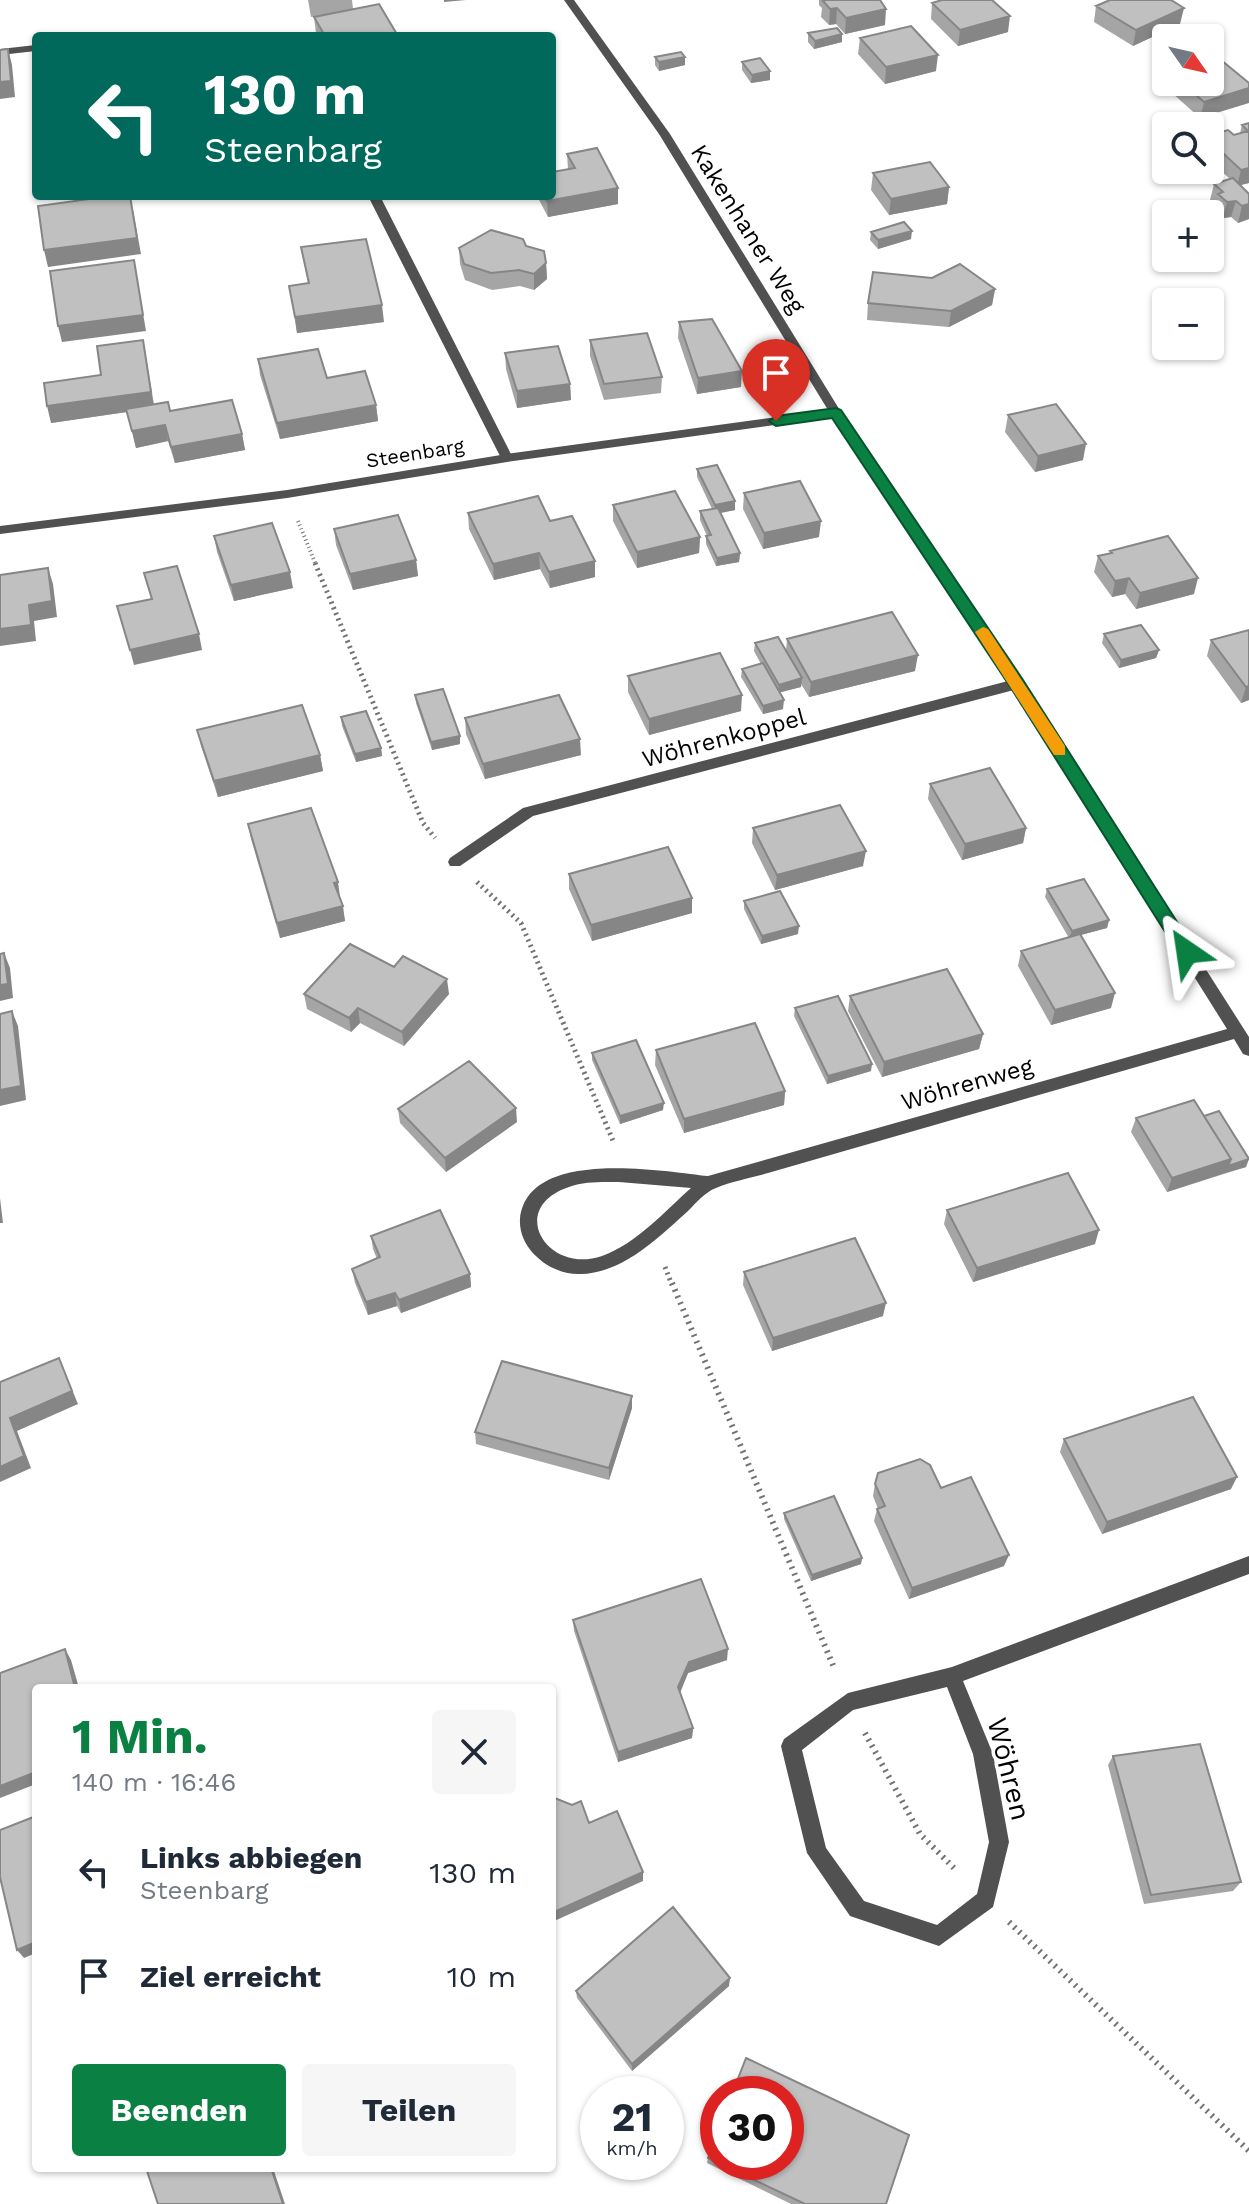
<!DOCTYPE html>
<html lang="de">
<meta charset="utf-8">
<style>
:root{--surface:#fff;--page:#f6f6f7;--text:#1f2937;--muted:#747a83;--accent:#0b8043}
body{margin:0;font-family:"Work Sans",sans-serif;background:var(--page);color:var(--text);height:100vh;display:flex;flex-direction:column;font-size:30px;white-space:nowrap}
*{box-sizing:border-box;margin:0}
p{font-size:26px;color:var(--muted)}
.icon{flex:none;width:44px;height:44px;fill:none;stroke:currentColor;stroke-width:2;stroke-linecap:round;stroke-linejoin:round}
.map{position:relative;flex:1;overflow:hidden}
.side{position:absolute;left:32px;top:1684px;width:524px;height:488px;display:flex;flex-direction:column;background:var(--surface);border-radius:8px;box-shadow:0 2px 6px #0004}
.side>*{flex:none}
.banner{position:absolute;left:32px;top:32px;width:524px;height:168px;border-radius:8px;box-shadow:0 2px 6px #0004;background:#00695c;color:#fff;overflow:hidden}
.needle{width:52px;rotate:124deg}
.fabs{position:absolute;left:1152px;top:24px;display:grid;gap:16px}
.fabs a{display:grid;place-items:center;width:72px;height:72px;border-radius:8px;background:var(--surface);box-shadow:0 2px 6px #0004;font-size:40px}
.speed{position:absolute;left:580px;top:2076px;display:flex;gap:16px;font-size:40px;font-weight:700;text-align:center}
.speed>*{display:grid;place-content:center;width:104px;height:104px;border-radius:50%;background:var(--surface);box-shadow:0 2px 6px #0004;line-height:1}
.speed small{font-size:20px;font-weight:400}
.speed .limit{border:12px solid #d22;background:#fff;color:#111}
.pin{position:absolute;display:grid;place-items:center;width:68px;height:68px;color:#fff;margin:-82px -34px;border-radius:50% 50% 50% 0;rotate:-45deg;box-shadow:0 0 8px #0007}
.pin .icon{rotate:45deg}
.me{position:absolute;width:88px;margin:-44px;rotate:328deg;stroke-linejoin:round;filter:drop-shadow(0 0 6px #0008)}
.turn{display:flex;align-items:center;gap:28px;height:168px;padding:0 40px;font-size:36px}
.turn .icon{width:104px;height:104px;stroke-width:2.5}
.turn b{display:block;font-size:56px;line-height:68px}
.round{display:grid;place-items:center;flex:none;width:84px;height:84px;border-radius:8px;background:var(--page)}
.summary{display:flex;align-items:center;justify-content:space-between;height:136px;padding:0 40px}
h1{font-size:48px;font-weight:700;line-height:60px;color:var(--accent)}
.cta{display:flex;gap:16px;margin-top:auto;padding:16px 40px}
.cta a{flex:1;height:92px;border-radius:8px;background:var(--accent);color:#fff;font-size:32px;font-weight:700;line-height:92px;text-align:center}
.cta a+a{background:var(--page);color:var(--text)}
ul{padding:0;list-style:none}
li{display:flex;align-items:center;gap:24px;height:104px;padding:0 40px}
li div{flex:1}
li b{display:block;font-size:30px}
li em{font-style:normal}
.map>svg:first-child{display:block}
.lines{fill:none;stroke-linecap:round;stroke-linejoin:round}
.path-far2{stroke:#737373;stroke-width:4;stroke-dasharray:1 3;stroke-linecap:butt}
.path-far1{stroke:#737373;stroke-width:5;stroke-dasharray:2 4;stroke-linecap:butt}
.path{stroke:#737373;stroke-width:6;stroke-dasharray:2 5;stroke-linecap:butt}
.lane{fill:#515151;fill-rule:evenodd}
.street{fill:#515151;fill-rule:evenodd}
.wall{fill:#a5a5a5}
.shaded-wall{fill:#868686}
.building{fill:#c0c0c0;stroke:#868686;stroke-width:2}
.route{fill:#0b8043;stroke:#07532c;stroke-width:2}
.slow{fill:#f59e0b}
.labels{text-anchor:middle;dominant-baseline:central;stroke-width:7;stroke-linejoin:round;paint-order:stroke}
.far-street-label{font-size:20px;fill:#000;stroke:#fff}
.street-label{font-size:24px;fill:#000;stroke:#fff}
.near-street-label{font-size:28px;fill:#000;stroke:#fff}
</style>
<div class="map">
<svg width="1249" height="2204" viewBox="0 0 1249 2204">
<rect width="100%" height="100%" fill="#fff"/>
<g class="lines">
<path class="path-far2" d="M298 521 316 565"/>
<path class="path-far1" d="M315 563 423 823 435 838
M477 882 521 923 614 1143
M665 1267 672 1285"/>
<path class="path" d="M672 1283 835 1670
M865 1733 920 1834 956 1870
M1009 1922 1249 2151"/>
<path class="lane" d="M36 45V51L0 55V49Z
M368 196H380L513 458 511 461H503L501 458Z"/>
<path class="street" d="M564 0H574L670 134 841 412 1022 681 1249 1037V1056L1243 1054 1234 1039C1116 1073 997 1107 879 1141 842 1152 805 1162 768 1173 751 1178 732 1181 716 1188 705 1192 696 1203 688 1211 658 1238 623 1273 581 1274 552 1276 518 1250 520 1219 527 1147 662 1171 708 1176L1227 1029 1014 690 533 816 460 866H450L448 862 450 858 523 808 1008 681 833 417 507 462 287 498 0 534V526L287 490 507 454 828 410 659 134ZM619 1182 691 1188C664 1212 636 1244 602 1256 547 1275 506 1208 569 1187 585 1181 603 1182 619 1182Z
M1249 1556V1574L963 1681 993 1754 1009 1842 993 1907 939 1946 850 1916 807 1853 781 1746 784 1739 848 1693 952 1667ZM947 1687 973 1754 989 1842 977 1894 937 1925 864 1901 826 1848 802 1750 853 1710Z"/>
</g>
<path class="wall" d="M308 0H352L353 9 398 36H318L316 33 314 17 316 16 311 17Z
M819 0H880L885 25 845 34 836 24 829 25 821 17 822 8 819 5Z
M932 3 1008 32 958 46 931 19Z
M1096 6 1180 24 1133 46 1094 22Z
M808 33 842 34V42L814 49 808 42Z
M860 38 936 71 885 84 858 54Z
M655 57H685V65L659 71 655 65Z
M742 62 770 80 751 83 742 70Z
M1174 82H1210L1200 118 1172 93Z
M1249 123V183L1240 185 1249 194V219L1238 223 1231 217 1223 218 1214 210 1215 205 1210 200 1214 184 1230 179 1210 161V135H1234L1240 133 1242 125Z
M567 154 618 188V204L548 217 537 196H552L568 169Z
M873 173 949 187 947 204 889 215 871 190Z
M871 232 911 239 878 249 870 240Z
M526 246 546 263 547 279 534 290 520 286 492 290 465 280 460 264 459 248Z
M301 247 384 322 297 333 289 286 308 283Z
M995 289 992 305 949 327 867 320 868 303Z
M679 322 741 387 697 394 678 338Z
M143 340 154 404 170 411 242 434 245 450 175 463 168 441 136 448 127 412 51 423Z
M590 340 662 377 661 393 604 400 590 356Z
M505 353 570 384 571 400 517 408 506 369Z
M258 359 376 405 378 421 280 439 260 375Z
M1008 415 1083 460 1035 472 1005 432Z
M697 469 735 501V510L720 513 740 553 739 562 716 566 706 544V536H707L700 520V511L712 509 697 477Z
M744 493 819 537 763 549 743 509Z
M613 505 700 537 699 553 637 568 613 521Z
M468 513 550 521 595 577 550 588 540 569 494 580 469 529Z
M334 529 416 560 418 576 353 590 336 545Z
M214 536 293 588 234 601 217 552Z
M1110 551 1194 594 1136 609 1125 594 1112 597 1094 572 1098 556 1110 553Z
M1249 630V700L1241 703 1207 656 1211 640Z
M1104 634 1159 650 1156 658 1119 668 1102 643Z
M787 639 915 671 809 697 801 684V687L779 692 783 709 763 714 741 677 742 669 761 664 754 651 755 643 786 651Z
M628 676 741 711 649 735 628 692Z
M415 695 460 736V744L432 750 416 703Z
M341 717 381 748 382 756 356 762 342 726Z
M465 718 581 755 485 779 466 734Z
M197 730 320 755 323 771 218 797 201 746Z
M930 784 1026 828 1023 843 962 860 928 799Z
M248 824 340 897 345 921 280 938 251 839Z
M753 828 863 866 775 890 752 843Z
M569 874 692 898V913L592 941 569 889Z
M1047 889 1109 920 1107 928 1081 935 1111 1008 1051 1025 1018 966 1021 951 1069 938 1045 897Z
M744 901 798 934 761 944 744 909Z
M394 967 449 994 404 1046 360 1023 351 1032 307 1009 304 994Z
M850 996 983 1034 979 1049 882 1077 848 1011Z
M795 1008 871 1071 827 1084 794 1016Z
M656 1050 785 1091 784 1105 684 1133 655 1065Z
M592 1053 663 1110 620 1124 592 1060Z
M398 1109 517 1122 446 1172 400 1123Z
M1204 1116 1246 1167 1167 1192 1131 1132 1136 1118Z
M947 1210 1095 1244 973 1282 944 1224Z
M371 1236 470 1274 471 1287 401 1313 397 1306 368 1315 355 1283 352 1269 377 1259 373 1249Z
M744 1272 883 1316 772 1351 743 1285Z
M632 1396V1408L609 1480 476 1444 475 1432Z
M1064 1439 1231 1489 1102 1534 1060 1452Z
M875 1484 1004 1566 909 1599 874 1521 877 1509H878L873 1496Z
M784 1513 862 1558 861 1564 811 1581 784 1519Z
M573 1620 727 1660 688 1673 680 1692 693 1728 692 1738 618 1762 574 1631Z
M1113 1756 1241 1882 1233 1891 1144 1904 1108 1765Z
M729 1986 632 2071 577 1998 576 1991Z
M708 2158 886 2204H791L707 2163Z"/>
<path class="shaded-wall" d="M444 0H466L444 2Z
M837 8 836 24 829 25 830 9Z
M1184 8 1180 24 1133 46 1136 30Z
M886 9 885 25 845 34 846 18Z
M1010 16 1008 32 958 46 960 30Z
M842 34V42L814 49 815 41Z
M8 49 12 65 15 97 0 99V82Z
M938 55 936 71 885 84 886 67Z
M685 57V65L659 71V62Z
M770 71V80L751 83 752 75Z
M1249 88V103L1200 118 1204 102Z
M1249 168V183L1237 186 1241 170Z
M949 187 947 204 889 215 891 199Z
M618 188V204L548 217 547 201Z
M1236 201 1231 217 1223 218 1227 202Z
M1249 204V219L1238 223 1242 206Z
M133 210 141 254 48 267 44 250Z
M912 231 911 239 878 249V240Z
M134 260 146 331 62 342 58 326Z
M546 263 547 279 534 290V274Z
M995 289 992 305 949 327 951 311Z
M382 305 384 322 297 333 295 317Z
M143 340 154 408 51 423 47 406 151 392Z
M742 371 741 387 697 394 698 378Z
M570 384 571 400 517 408V391Z
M376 405 378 421 280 439 277 423Z
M165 425 168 441 136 448 132 431Z
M242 434 245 450 175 463 171 447Z
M1086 444 1083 460 1035 472 1038 456Z
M735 501V510L715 514V505Z
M821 521 819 537 763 549 764 533Z
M700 537 699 553 637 568V552Z
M539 553 540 569 494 580 493 564Z
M740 553 739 562 716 566 717 558Z
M416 560 418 576 353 590 350 574Z
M595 561V577L550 588 549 572Z
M48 568 53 584 57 617 34 621 36 641 0 646V629L29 605Z
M290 572 293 588 234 601 231 585Z
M1129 578 1125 594 1112 597 1115 581Z
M1198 578 1194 594 1136 609 1140 593Z
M199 634 202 650 134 665 130 650Z
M1159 650 1156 658 1119 668 1121 660Z
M918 655 915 671 809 697 811 682Z
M802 678 801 687 778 693 779 685Z
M1249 686V700L1241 703 1246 687Z
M742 695 741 711 649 735V719Z
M784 700 783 709 763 714V706Z
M460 736V744L432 750 431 742Z
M580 739 581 755 485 779 483 764Z
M381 748 382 756 356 762 355 754Z
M320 755 323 771 218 797 214 781Z
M1026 828 1023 843 962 860 965 844Z
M866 851 863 866 775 890 777 875Z
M338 882 340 897 337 898 334 883Z
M692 898V913L592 941 591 925Z
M343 906 345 921 280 938 277 923Z
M1109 920 1107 928 1069 938 1072 931Z
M799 926 798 934 761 944 762 936Z
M4 953 10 968 13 998 0 1001V985Z
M447 979 449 994 404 1046 402 1032Z
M1115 993 1111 1008 1051 1025 1055 1010Z
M358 1008 360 1023 351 1032 349 1018Z
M12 1011 18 1026 26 1100 0 1106V1090Z
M983 1034 979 1049 882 1077 884 1062Z
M872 1064 871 1071 827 1084 828 1076Z
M785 1091 784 1105 684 1133V1119Z
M664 1103 663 1110 620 1124V1116Z
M516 1108 517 1122 446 1172 445 1158Z
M1231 1159 1225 1173 1167 1192 1172 1178Z
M1249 1159 1246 1167 1225 1173 1228 1166Z
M0 1198 3 1223H0Z
M1099 1230 1095 1244 973 1282 977 1268Z
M470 1274 471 1287 401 1313 399 1300Z
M395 1293 397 1306 368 1315 366 1302Z
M886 1303 883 1316 772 1351 773 1338Z
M59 1358 78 1404 17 1431 31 1468 0 1482V1467L10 1418Z
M632 1396V1408L609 1480V1468Z
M1237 1477 1231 1489 1102 1534 1107 1522Z
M1009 1555 1004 1566 909 1599 912 1588Z
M862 1558 861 1564 811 1581 812 1575Z
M65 1649 71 1660 79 1688H75Z
M728 1649 727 1660 688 1673 678 1698V1687L689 1662Z
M693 1728 692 1738 618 1762V1752Z
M36 1772V1784L0 1798V1786Z
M643 1872V1881L552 1922V1913Z
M36 1942V1953L24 1958 17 1950Z
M730 1978 729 1986 632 2071V2064Z
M271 2168H273L285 2204H283Z"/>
<path class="building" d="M826 0H880L886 9 846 18 837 8 830 9 823 1Z
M942 0H992L1010 16 960 30 932 3Z
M1110 0H1171L1184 8 1136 30 1096 6Z
M379 4 398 36H325L314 17Z
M911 26 938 55 886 67 860 38Z
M837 28 842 34 815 41 808 33Z
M8 49 11 81 0 82V50Z
M681 52 685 57 659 62 655 57Z
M760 58 770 71 752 75 742 62Z
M1221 60 1249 83V88L1204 102 1181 82H1210V63Z
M1249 123V168L1241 170 1210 141V135L1228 130 1234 135 1248 131 1242 125Z
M597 148 618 188 547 201 545 196H552V172L575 168 567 154Z
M930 162 949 187 891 199 873 173Z
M1233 178 1249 194V204L1242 206 1236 201 1227 202 1218 194 1223 192 1214 184Z
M111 196H130L137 238 44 250 38 206Z
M904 222 912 231 878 240 871 232Z
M491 230 523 239 526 246 544 251 546 263 534 274 519 270 491 273 464 264 459 248Z
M366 239 382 305 295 317 289 286 309 283 301 247Z
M134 260 143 315 58 326 50 271Z
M960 264 995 289 951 311 868 303 873 272 932 278Z
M712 319 742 371 698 378 679 322Z
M647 333 662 377 604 384 590 340Z
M143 340 151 392 47 406 44 383 101 375 97 346Z
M558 346 570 384 517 391 505 353Z
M318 349 327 378 365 371 376 405 277 423 258 359Z
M232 400 242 434 171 447 165 425 132 431 126 409 168 402 170 411Z
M1056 404 1086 444 1038 456 1008 415Z
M717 465 735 501 715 505 697 469Z
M800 481 821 521 764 533 744 493Z
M675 491 700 537 637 552 613 505Z
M538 496 550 521 572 516 595 561 549 572 539 553 493 564 468 513Z
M718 508 740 553 717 558 706 536 711 535 700 511Z
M398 515 416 560 350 574 334 529Z
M272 523 290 572 231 585 214 536Z
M1168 536 1198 578 1140 593 1129 578 1115 581 1098 556 1112 553 1110 551Z
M177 566 199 634 130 650 117 606 152 599 144 573Z
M48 568 52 601 29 605 31 625 0 629V575Z
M892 612 918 655 811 682 787 639Z
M1141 625 1159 650 1121 660 1104 634Z
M1249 630V686L1246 687 1211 640Z
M778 637 802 678 779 685 755 643Z
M720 653 742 695 649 719 628 676Z
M763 663 784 700 763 706 742 669Z
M443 689 460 736 431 742 415 695Z
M559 695 580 739 483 764 465 718Z
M302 705 320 755 214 781 197 730Z
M366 711 381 748 355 754 341 717Z
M990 768 1026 828 965 844 930 784Z
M840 805 866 851 777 875 753 828Z
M311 808 338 882 334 883 343 906 277 923 248 824Z
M668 847 692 898 591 925 569 874Z
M1084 879 1109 920 1072 931 1047 889Z
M780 891 799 926 762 936 744 901Z
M1080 934 1115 993 1055 1010 1021 951Z
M350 944 394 967 403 956 447 979 402 1032 358 1008 349 1018 304 994Z
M4 953 8 984 0 985V954Z
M947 969 983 1034 884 1062 850 996Z
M838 996 872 1064 828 1076 795 1008Z
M12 1011 21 1086 0 1090V1014Z
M755 1023 785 1091 684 1119 656 1050Z
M636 1040 664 1103 620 1116 592 1053Z
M469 1061 516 1108 445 1158 398 1109Z
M1194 1100 1231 1159 1172 1178 1136 1118Z
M1219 1111 1249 1159 1228 1166 1231 1159 1204 1116Z
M1068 1173 1099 1230 977 1268 947 1210Z
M440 1210 470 1274 399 1300 395 1293 366 1302 352 1269 380 1257 371 1236Z
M855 1238 886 1303 773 1338 744 1272Z
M59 1358 72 1391 10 1418 24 1456 0 1467V1382Z
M502 1361 632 1396 609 1468 475 1432Z
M1193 1397 1237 1477 1107 1522 1064 1439Z
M920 1459 930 1465 941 1488 971 1477 1009 1555 912 1588 877 1509 885 1506 875 1484 878 1473Z
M834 1496 862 1558 812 1575 784 1513Z
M701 1579 728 1649 689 1662 678 1687 693 1728 618 1752 573 1620Z
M65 1649 75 1688H36V1772L0 1786V1673Z
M1200 1744 1241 1882 1151 1895 1113 1756Z
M552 1797 572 1805 581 1801 589 1823 617 1811 643 1872 552 1913Z
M36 1816V1942L17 1950 0 1877V1830Z
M673 1907 730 1978 632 2064 576 1991Z
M746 2058 909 2135 886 2204H805L708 2158 718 2131V2162H786V2094H732Z
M146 2168H271L283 2204H158Z"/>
<path class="route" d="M836 408 841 410 1023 680 1193 947 1196 952 1193 957H1181L1011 688 832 418 776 426 769 421 776 416Z"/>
<path class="slow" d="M983 627 988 629 1065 746V755H1054L975 632Z"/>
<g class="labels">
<g class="far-street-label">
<text transform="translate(415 453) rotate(-9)">Steenbarg</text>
</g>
<g class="street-label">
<text transform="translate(748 229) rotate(58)">Kakenhaner Weg</text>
<text transform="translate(724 738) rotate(-15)">Wöhrenkoppel</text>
<text transform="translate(967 1084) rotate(-16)">Wöhrenweg</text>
</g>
<g class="near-street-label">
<text transform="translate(1009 1769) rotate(76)">Wöhren</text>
</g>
</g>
</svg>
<div class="fabs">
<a><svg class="needle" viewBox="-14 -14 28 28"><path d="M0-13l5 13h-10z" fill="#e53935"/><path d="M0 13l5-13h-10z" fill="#747a83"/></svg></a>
<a><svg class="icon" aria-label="search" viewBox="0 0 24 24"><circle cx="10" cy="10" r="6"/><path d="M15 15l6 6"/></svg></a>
<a>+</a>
<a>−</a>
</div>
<div class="speed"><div>21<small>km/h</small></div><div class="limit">30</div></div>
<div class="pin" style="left:776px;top:421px;background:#d93025"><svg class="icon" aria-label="arrive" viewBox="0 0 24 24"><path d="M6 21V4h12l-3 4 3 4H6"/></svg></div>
<svg class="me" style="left:1187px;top:952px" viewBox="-20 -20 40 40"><path d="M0-17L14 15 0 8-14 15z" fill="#0b8043" stroke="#fff" stroke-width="4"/></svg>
<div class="banner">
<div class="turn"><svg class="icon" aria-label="left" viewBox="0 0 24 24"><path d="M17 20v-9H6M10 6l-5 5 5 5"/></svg><div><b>130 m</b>Steenbarg</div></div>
</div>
<section class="side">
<div class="summary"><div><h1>1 Min.</h1><p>140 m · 16:46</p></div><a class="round"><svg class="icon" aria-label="close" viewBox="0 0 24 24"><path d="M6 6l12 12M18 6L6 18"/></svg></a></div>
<ul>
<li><svg class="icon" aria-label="left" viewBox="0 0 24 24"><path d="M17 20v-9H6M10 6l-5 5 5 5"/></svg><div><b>Links abbiegen</b><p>Steenbarg</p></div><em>130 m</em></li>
<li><svg class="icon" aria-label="arrive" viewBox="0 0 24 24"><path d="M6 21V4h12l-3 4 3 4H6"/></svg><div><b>Ziel erreicht</b></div><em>10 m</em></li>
</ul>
<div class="cta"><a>Beenden</a><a>Teilen</a></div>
</section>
</div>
